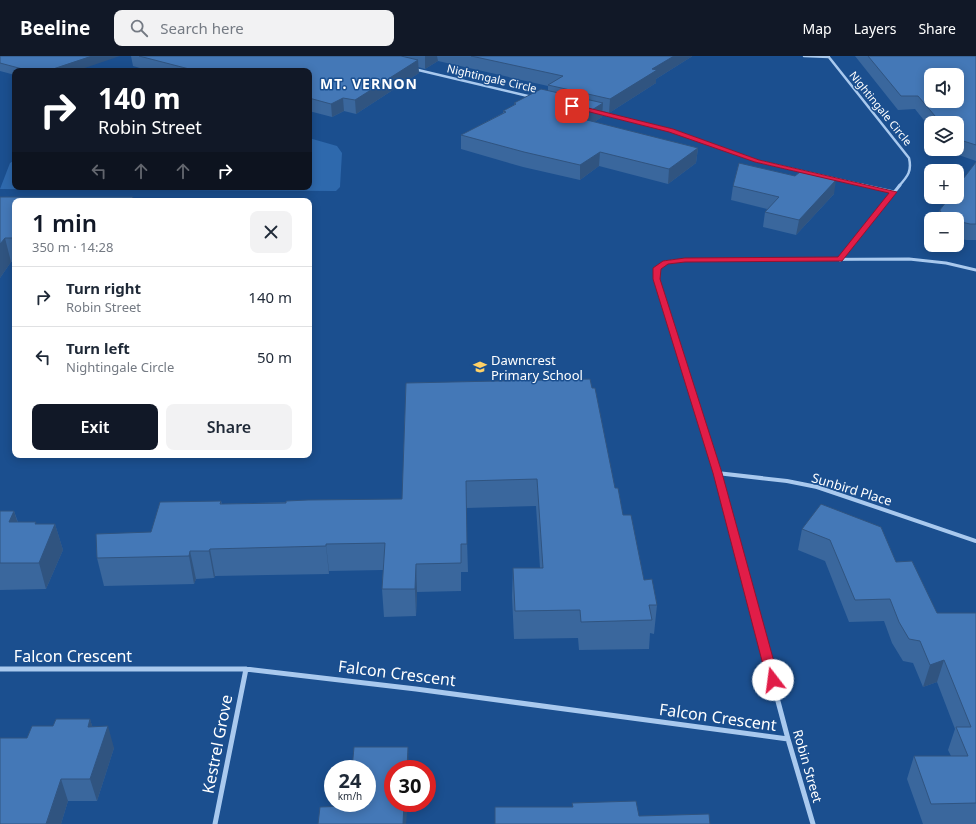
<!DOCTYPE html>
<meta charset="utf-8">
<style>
:root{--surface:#fff;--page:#f2f2f3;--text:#1f2937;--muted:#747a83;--line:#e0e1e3;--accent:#111827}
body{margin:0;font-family:"Noto Sans",sans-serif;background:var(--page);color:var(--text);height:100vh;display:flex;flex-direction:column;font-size:15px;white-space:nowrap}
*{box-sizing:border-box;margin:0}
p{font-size:13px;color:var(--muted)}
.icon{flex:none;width:22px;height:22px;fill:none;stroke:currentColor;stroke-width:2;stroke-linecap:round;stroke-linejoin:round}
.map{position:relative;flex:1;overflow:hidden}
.details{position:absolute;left:12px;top:142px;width:300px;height:260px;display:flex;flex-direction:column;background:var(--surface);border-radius:8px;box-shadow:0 2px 10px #0003}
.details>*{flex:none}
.banner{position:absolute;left:12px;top:12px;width:300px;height:122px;border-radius:8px;box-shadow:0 2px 10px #0003;background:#111827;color:#fff;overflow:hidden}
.controls{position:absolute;left:924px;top:12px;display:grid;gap:8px}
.controls a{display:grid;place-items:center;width:40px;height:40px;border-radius:8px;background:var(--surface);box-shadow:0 2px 10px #0003;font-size:20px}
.speed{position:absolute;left:324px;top:704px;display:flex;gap:8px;font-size:20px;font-weight:700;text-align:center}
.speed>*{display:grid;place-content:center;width:52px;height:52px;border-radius:50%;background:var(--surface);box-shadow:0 2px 10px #0003;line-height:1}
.speed small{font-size:10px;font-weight:400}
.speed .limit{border:6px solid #d22;background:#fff;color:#111}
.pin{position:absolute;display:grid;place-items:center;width:34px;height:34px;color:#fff;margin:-17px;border-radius:8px;box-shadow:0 2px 6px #0006}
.me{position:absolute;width:44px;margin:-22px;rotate:345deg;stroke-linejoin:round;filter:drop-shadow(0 0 3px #0008)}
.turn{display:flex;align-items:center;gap:14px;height:84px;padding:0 20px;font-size:18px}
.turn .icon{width:52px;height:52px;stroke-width:2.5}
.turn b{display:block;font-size:28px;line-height:34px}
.lanes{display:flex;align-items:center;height:38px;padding:0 20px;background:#0003;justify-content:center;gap:20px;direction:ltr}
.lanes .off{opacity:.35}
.round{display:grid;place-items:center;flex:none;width:42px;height:42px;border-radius:8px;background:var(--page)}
.summary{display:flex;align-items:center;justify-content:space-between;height:68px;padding:0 20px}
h1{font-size:24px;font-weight:600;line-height:30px;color:var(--accent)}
.button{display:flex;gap:8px;margin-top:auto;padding:8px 20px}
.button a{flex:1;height:46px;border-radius:8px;background:var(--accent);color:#fff;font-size:16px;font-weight:600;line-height:46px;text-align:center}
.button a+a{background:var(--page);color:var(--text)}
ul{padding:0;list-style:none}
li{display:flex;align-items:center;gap:12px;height:60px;padding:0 20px;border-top:1px solid var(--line)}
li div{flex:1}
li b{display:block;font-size:15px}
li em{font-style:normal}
header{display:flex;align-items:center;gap:24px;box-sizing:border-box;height:56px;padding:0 20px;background:var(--accent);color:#fff}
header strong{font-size:19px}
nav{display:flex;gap:22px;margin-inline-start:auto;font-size:14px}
.search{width:280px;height:36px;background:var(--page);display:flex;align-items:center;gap:10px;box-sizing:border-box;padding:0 14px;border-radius:8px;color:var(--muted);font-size:15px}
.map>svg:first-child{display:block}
.green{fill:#2e69ad}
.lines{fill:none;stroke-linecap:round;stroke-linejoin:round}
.minor-far3{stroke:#a9c9ee;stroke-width:2.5}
.minor-far2{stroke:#a9c9ee;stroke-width:3}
.minor-far1{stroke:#a9c9ee;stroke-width:4}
.minor{stroke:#a9c9ee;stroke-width:5}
.wall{fill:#3a679d}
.shaded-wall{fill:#305480}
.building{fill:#4478b7;stroke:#305480;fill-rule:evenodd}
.route{fill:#e11d48;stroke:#92132f}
.labels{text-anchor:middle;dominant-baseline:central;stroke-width:3;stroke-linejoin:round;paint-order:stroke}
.far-street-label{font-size:11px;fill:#fff;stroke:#1b4f8f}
.poi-label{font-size:13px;fill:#fff;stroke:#1b4f8f;text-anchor:start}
.street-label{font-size:13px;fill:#fff;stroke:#1b4f8f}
.far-district-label{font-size:14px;font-weight:bold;letter-spacing:1px;fill:#fff;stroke:#1b4f8f}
.near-street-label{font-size:16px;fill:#fff;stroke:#1b4f8f}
</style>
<header>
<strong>Beeline</strong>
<div class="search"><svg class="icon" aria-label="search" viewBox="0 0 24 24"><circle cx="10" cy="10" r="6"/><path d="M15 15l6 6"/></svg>Search here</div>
<nav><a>Map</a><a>Layers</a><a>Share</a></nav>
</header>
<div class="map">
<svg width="976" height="768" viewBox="0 0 976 768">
<rect width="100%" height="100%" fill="#1b4f8f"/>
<path class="green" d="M309 82 337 90 342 97 340 131 336 135 0 133 10 107 15 104V131H309Z"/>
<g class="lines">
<path class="minor-far3" d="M804 0 829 1
M828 0 909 102C912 115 908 120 899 130
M414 13 532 41
M599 57 671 74 757 105 867 130"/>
<path class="minor-far2" d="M862 129 894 136
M840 204 900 129
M679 294 657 223V212L666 206 685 204 909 203 946 207 976 214"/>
<path class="minor-far1" d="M679 293 717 417 740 503
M717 417 787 425 817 431 976 485"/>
<path class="minor" d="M740 502 788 683 813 768
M0 613H246L416 633 788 683
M215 768 246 613"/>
</g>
<path class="wall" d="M0 0 76 15H15V19L0 15Z
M131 0H692L691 1 656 23V27L609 57 603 55 602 61 594 66 698 92 696 107 668 128 599 110 580 124 523 111 461 93V79L503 57V55L514 49V47L548 34V30L438 5 425 13 418 11 419 17 356 58 344 55 332 61 309 55V15H150L133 10Z
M855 0H976V105L950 96 947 93H957V67H931V73L915 53 898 54Z
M976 106V184H966L957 182V163H936L939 155Z
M795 120 834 138 796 179 763 171 765 156 767 153 731 144 733 130Z
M0 141 15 145V206H11L0 222Z
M406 327 615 432 623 459 644 524 657 549 654 578 650 577 649 593 579 594 578 582 514 583 512 540 513 512H540L536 450 466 452 468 516H461V535L417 536 416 560 384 561 382 533 383 514 329 515V518L215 520 214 522 196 523 194 528 104 530 97 502 151 476 221 445 222 448 402 443Z
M0 455H14L18 466 37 468H55L63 494 46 533 0 534Z
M802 473 896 506 937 557H976V768H923L907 723 914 700H951L948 694 955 673 937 626 923 631 913 607 903 605 892 587 884 565 849 566 825 505 798 494Z
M90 663 92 670 114 692 97 745H68L61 768H0L53 670Z"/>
<path class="shaded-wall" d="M92 0H120L76 15H47Z
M425 0H437L438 5 425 13Z
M674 0H692L691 1 656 23V27L609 57 610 43 652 13Z
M418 4 419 17 356 58 355 44Z
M197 13 198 15H193V14Z
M343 42 344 55 332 61 331 48Z
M603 47 602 61 579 76V62Z
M698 92 696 107 668 128 669 113Z
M600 96 599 110 580 124V109Z
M836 124 834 138 796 179 799 164Z
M5 182 11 206 0 222V188Z
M14 455 22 481 9 466Z
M55 468 63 494 46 533 39 507Z
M326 488 329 515V518L326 490Z
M210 493 215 520 214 522 209 495Z
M190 495 196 523 194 528 189 500Z
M416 508 417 536 416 560 415 533Z
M944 604 937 626 923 631 930 609Z
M90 663 97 686 88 671Z
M108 670 114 692 97 745 90 723Z
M408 691 409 713H407Z
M61 723 68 745 61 768H46Z
M404 747H408L406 768H403Z"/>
<path class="building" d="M0 0H92L47 15H30L0 7Z
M139 0H401L418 4 355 44 343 42 331 48 309 42V15H206L197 13 193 14Z
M471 0H674L652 13 657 14 610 43 548 29 563 20Z
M868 0H976V89L957 83V67H941L918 40H901ZM931 19H957V45H931Z
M541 33 603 47 579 62 698 92 669 113 600 96 580 109 524 96 461 79 506 56 503 55 516 48 514 47Z
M976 106V168H970L957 165V163H947L937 161 941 155H939L950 141H957V131Z
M739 107 795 120 800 116 836 124 799 164 765 156 779 141 733 130Z
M0 141H133L131 145H15V182H5L0 188Z
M590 323 592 332H595L615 432H618L623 459H631L644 524 652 523 657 549H649L652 564 581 566 580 554 515 555 513 512H543L537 423 466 425 467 488H461V507L416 508 415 533H382L385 487 326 488V490L210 493 209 495H190L189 500 97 502 96 478 151 476 160 446 221 445 220 448 286 447V445L308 444 402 443 406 327Z
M821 448 881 471 896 506 912 505 937 557H976V747L931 748 914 700H968L956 671H971L944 604 930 609 920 585 909 583 899 566 890 543 855 544 830 484 802 473Z
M0 455H14L9 466H36L35 468H55L39 507H0Z
M56 663H90L88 671 108 670 90 723H61L46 768H0V682H27L32 670H53Z
M354 691H408L407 713H393V747H404L403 768H318L320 751 348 750V747H367V713H352Z
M636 745 639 760 709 758 710 768H495V751H573L572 747Z"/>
<path class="route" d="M572 48 673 73 759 104 897 136 842 205 685 206 668 208 661 213 660 223 722 417 779 624 777 627 773 628 769 627 767 624 713 417 653 223V212L663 205 685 202 838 201 889 137 755 106 669 76 570 51 569 50Z"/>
<defs>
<g id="school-bare" transform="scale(1.08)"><path d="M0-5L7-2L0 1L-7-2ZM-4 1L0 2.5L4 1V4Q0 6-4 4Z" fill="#ffd166" stroke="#1b4f8f" stroke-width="2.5" paint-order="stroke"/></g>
</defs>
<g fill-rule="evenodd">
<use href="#school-bare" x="480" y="311"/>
</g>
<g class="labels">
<g class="far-street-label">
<text transform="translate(492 22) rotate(13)">Nightingale Circle</text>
<text transform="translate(881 52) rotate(51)">Nightingale Circle</text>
</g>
<g class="poi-label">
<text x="491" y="304">Dawncrest<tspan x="491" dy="15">Primary School</tspan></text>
</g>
<g class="street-label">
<text transform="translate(852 433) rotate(17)">Sunbird Place</text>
<text transform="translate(808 710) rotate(74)">Robin Street</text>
</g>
<g class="far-district-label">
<text x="369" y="27">MT. VERNON</text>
</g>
<g class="near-street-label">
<text x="73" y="600">Falcon Crescent</text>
<text transform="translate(397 617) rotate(7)">Falcon Crescent</text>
<text transform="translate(718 661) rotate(8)">Falcon Crescent</text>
<text transform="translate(217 688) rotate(-79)">Kestrel Grove</text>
</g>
</g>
</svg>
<div class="controls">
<a><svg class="icon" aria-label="sound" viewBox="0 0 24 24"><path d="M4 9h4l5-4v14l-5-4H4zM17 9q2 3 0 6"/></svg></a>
<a><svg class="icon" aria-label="layers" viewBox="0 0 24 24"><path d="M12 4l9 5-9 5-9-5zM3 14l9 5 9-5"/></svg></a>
<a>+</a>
<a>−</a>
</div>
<div class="speed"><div>24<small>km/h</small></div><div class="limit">30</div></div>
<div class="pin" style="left:572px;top:50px;background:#d93025"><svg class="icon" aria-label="arrive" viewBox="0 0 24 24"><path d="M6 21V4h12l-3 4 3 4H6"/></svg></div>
<svg class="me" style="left:773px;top:624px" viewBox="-20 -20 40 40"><circle r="19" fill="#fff"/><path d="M0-13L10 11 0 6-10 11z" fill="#e11d48"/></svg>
<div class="banner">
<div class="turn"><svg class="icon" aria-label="right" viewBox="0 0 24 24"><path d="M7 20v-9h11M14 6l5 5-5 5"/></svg><div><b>140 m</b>Robin Street</div></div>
<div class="lanes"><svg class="icon off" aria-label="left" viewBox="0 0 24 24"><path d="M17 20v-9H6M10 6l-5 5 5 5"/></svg><svg class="icon off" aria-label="ahead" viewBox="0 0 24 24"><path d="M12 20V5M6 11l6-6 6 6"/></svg><svg class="icon off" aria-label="ahead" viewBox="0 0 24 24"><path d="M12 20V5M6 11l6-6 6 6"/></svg><svg class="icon" aria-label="right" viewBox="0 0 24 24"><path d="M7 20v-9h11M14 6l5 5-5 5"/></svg></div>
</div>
<section class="details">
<div class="summary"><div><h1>1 min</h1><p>350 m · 14:28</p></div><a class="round"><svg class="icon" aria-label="close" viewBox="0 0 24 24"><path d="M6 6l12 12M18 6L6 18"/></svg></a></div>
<ul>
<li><svg class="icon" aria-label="right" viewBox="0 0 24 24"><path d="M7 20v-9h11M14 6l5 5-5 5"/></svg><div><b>Turn right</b><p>Robin Street</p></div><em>140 m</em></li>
<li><svg class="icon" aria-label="left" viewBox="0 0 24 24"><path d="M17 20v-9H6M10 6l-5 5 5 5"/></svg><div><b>Turn left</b><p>Nightingale Circle</p></div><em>50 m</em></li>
</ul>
<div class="button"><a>Exit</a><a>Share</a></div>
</section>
</div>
